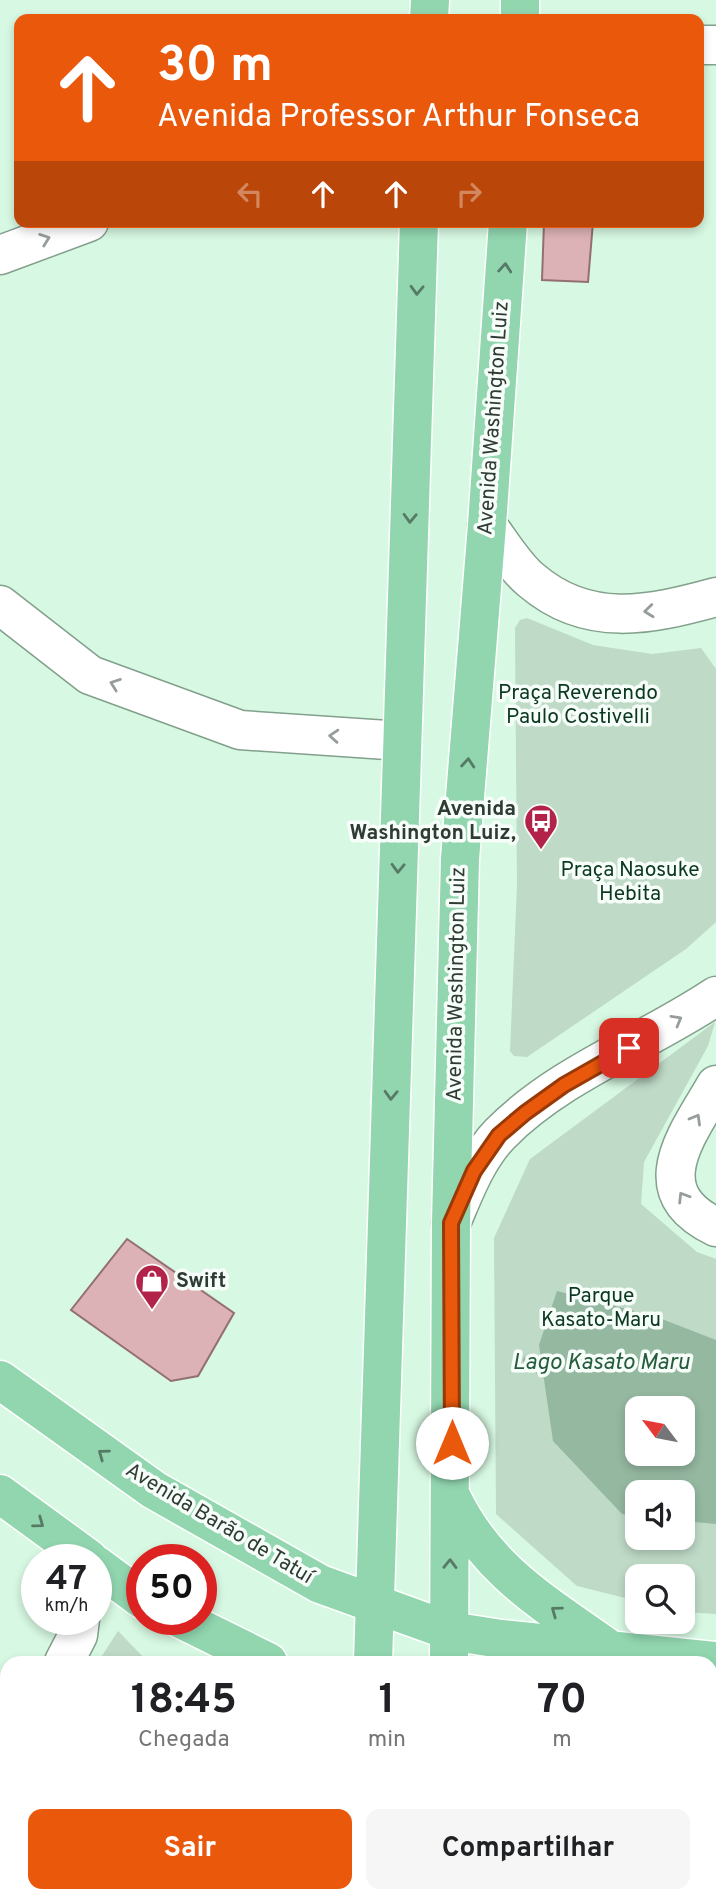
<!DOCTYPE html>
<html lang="pt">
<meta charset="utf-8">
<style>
:root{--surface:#fff;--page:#f6f6f6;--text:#202124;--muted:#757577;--accent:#ea580c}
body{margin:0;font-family:Overpass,sans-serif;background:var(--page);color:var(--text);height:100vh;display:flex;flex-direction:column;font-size:26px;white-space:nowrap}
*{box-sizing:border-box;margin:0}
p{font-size:23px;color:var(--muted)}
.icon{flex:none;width:38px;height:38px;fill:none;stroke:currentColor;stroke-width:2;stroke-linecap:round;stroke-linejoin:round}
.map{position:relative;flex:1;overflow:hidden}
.details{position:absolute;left:0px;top:1656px;width:718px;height:247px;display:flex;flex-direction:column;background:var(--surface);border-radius:21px 21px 0 0;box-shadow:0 4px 10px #0003}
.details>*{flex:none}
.guide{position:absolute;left:14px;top:14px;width:690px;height:214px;border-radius:14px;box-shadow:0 4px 10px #0003;background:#ea580c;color:#fff;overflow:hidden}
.needle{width:46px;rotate:302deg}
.tools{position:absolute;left:625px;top:1396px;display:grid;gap:14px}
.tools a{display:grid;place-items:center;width:70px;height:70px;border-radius:14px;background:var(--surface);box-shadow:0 4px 10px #0003;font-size:35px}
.speed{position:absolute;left:21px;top:1544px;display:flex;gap:14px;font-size:35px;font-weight:700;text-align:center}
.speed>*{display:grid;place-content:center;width:91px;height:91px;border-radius:50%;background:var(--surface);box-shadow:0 4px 10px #0003;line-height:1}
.speed small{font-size:18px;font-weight:400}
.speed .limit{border:10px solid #d22;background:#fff;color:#111}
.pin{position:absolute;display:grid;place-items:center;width:60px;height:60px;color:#fff;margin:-30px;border-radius:14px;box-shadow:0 4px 10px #0006}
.me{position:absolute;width:77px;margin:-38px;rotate:0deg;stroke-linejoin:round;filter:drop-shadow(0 0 5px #0008)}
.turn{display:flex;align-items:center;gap:24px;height:147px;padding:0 28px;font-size:32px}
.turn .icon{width:91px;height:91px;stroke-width:2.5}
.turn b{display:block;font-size:49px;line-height:60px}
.lanes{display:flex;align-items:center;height:66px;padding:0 28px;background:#0003;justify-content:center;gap:35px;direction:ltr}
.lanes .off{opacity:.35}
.eta{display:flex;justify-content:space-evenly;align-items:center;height:119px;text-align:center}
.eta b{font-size:42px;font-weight:700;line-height:49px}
.primary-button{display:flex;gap:14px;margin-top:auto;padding:14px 28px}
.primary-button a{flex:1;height:80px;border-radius:14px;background:var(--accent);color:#fff;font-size:28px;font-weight:700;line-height:80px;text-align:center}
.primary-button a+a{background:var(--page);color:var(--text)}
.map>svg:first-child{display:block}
.green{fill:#bfdac7;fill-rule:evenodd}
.water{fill:#95b8a1;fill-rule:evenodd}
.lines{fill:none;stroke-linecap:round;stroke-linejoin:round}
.stream{stroke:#95b8a1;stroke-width:14}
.building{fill:#ddb2b6;stroke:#926f72;stroke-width:2}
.minor-casing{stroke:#82a08c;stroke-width:41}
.major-casing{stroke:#fff;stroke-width:41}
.minor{stroke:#fff;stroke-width:38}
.major{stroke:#91d6af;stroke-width:38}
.oneway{stroke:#979e9a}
.oneway2{stroke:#567a65}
.route-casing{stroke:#983908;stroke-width:18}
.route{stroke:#ea580c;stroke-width:12}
.labels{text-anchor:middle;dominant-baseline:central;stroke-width:7;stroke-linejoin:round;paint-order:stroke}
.street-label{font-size:21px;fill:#2f3c34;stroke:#f7fdf9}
.park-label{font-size:21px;fill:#0b3820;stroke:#f7fdf9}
.poi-label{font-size:21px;font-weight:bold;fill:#2f3c34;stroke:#f7fdf9;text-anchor:end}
.water-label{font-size:23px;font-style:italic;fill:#245c3c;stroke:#f7fdf9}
</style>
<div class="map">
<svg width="716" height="1901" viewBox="0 0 716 1901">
<rect width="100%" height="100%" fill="#d7f8e2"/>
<path class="green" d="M527 618 593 645 652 654 701 648 716 669V922L686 949 527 1057 514 1056 510 1051 517 886 515 628 520 620Z
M715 1022 708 1046 644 1162 641 1204 697 1252 716 1259V1614L683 1612 682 1577H637V1601L577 1586 496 1514 494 1238 530 1159ZM637 1409H682V1454H637ZM637 1493H682V1538H637Z
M118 1631 148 1662H98Z
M7 1805V1895H231L225 1901H0V1816Z"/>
<path class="water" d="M557 1291 654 1316 716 1340V1524L683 1521 682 1493H637V1515L622 1514 553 1441 539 1345ZM637 1409H682V1454H637Z"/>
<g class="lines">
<path class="stream" d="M530 1361 557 1379"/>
</g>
<path class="building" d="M544 222H593L588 282 542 280Z
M127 1239 234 1313 198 1376 171 1381 71 1310Z"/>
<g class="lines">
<g class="minor-casing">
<path id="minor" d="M698 45H716
M0 255 89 222
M487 525C501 543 514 566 531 580 588 629 650 615 716 597
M0 605 90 675 240 730 402 741
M716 1085C688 1134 641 1191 716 1227
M451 1223C464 1193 476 1159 500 1134 560 1073 646 1043 716 996
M64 1662 78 1635 80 1619
M0 1764 7 1754"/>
</g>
<g class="major-casing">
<path id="major" d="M429 19 430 0
M520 19V0
M0 1380 154 1490 320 1584 450 1631 501 1639 716 1661
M0 1494 89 1559
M452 1498C487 1571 546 1604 609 1649
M96 1565 142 1599
M181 1619 268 1662
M373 1662 419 222
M449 1662 451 1223 460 859 487 525 508 222
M710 1774H716
M357 1901V1895
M435 1901V1895"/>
</g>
<use href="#minor" class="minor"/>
<use href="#major" class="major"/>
</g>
<defs><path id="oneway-chevron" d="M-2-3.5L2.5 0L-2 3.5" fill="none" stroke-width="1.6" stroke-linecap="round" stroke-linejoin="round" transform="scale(1.75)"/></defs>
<g class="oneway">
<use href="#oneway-chevron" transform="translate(45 239) rotate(-20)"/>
<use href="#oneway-chevron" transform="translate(649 611) rotate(174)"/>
<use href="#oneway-chevron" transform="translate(115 684) rotate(-160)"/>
<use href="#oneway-chevron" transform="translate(334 736) rotate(-176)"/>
<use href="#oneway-chevron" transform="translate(677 1020) rotate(-30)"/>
<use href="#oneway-chevron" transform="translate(696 1119) rotate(-60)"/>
<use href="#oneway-chevron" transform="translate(683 1197) rotate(-122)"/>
</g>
<g class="oneway2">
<use href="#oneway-chevron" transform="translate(505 268) rotate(-86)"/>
<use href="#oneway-chevron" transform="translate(417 290) rotate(92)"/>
<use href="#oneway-chevron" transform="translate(410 518) rotate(92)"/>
<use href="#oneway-chevron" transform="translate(468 763) rotate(-85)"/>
<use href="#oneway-chevron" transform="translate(398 868) rotate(92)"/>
<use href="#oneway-chevron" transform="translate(391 1095) rotate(92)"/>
<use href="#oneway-chevron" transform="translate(103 1454) rotate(-144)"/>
<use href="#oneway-chevron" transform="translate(39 1523) rotate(36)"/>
<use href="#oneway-chevron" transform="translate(450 1564) rotate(-89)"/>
<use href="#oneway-chevron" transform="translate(556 1611) rotate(-144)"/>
</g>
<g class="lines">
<g class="route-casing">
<path id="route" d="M452 1443 451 1223 474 1171 499 1135 525 1113 564 1085 629 1048"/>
</g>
<use href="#route" class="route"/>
</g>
<defs>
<g id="bus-pin" transform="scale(1.75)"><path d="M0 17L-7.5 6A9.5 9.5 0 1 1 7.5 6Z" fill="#b32249" stroke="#f7fdf9"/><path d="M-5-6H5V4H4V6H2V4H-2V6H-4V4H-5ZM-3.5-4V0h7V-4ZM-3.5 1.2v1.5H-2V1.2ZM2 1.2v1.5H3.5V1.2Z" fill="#fff"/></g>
<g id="shop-pin" transform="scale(1.75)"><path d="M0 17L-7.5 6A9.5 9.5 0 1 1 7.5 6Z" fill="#b32249" stroke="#f7fdf9"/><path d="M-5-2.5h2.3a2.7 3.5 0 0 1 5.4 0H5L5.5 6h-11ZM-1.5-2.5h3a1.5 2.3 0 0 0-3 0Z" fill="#fff"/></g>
</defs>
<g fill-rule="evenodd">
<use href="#bus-pin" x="541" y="821"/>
<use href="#shop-pin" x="152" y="1281"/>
</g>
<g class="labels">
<g class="street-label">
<text transform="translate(494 418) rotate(-86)">Avenida Washington Luiz</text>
<text transform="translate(457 984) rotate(-89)">Avenida Washington Luiz</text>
<text transform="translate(219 1524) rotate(31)">Avenida Barão de Tatuí</text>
</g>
<g class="park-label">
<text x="578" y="693">Praça Reverendo<tspan x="578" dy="24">Paulo Costivelli</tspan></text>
<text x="630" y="870">Praça Naosuke<tspan x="630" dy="24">Hebita</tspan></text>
<text x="601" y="1296">Parque<tspan x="601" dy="24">Kasato-Maru</tspan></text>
</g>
<g class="poi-label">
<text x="516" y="809">Avenida<tspan x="516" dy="24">Washington Luiz,</tspan></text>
<text x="176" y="1281" text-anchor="start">Swift</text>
</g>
<g class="water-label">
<text x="601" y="1363">Lago Kasato Maru</text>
</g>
</g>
</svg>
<div class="tools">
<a><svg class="needle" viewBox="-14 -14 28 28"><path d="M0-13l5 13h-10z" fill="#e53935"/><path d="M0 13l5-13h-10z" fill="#757577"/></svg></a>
<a><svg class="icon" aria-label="sound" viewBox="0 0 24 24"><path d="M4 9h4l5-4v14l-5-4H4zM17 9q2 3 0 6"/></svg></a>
<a><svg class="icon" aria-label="search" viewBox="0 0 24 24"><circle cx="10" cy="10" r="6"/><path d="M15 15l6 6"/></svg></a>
</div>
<div class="speed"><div>47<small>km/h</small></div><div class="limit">50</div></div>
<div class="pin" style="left:629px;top:1048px;background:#d93025"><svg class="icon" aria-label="arrive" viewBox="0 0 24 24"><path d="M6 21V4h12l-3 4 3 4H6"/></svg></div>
<svg class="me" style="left:452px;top:1443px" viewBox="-20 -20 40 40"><circle r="19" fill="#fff"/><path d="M0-13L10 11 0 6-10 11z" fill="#ea580c"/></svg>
<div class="guide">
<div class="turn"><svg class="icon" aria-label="ahead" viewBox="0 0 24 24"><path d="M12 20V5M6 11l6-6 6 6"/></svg><div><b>30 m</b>Avenida Professor Arthur Fonseca</div></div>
<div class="lanes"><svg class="icon off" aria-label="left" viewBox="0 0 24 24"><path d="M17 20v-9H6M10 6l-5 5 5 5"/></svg><svg class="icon" aria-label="ahead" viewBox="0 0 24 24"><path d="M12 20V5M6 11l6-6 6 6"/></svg><svg class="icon" aria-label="ahead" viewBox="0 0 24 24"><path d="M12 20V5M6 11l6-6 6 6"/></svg><svg class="icon off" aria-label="right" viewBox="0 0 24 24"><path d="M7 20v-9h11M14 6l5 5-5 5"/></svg></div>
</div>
<section class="details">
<div class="eta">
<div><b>18:45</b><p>Chegada</p></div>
<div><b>1</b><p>min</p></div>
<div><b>70</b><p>m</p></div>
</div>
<div class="primary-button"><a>Sair</a><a>Compartilhar</a></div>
</section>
</div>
